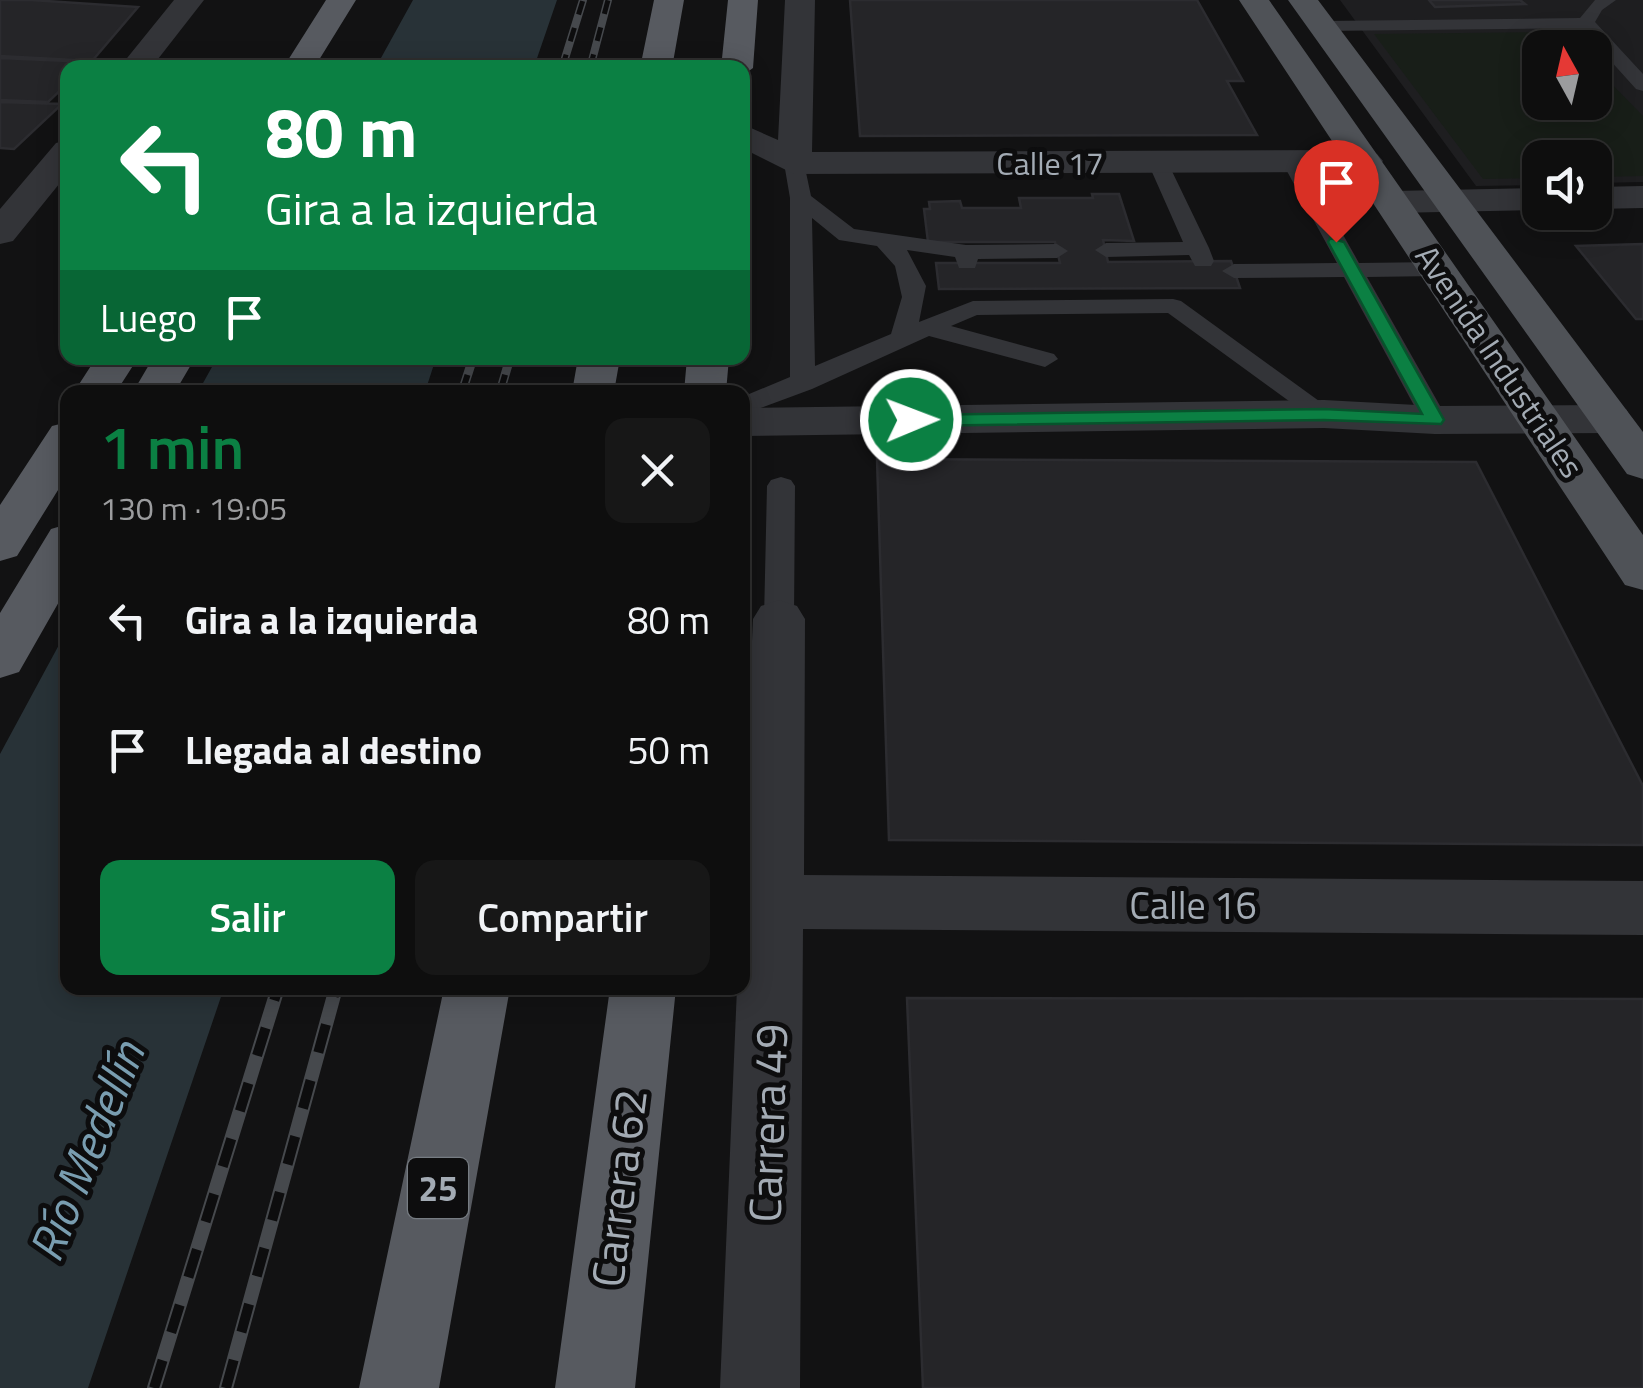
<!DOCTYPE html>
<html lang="es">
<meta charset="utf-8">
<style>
:root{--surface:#0e0e0e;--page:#171717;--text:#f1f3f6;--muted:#9b9c9e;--line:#2e2e2e;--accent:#0b8043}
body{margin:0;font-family:"Titillium Web",sans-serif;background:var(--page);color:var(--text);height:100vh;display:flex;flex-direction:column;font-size:38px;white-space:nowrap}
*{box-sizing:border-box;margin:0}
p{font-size:32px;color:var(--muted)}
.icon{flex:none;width:55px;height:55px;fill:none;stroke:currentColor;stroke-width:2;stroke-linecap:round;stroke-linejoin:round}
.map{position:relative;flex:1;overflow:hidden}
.sheet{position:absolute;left:60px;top:385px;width:690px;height:610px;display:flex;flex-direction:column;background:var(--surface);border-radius:20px;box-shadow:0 5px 25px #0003,0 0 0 2px var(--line)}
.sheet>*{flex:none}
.hud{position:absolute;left:60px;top:60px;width:690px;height:305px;border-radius:20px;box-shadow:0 5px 25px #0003,0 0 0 2px var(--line);background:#0b8043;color:#fff;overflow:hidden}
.needle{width:65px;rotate:352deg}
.fabs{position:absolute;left:1522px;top:30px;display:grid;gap:20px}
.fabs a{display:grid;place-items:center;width:90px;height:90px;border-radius:20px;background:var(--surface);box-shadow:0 5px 25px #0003,0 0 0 2px var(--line);font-size:50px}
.pin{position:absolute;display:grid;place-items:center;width:85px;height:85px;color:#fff;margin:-102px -42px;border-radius:50% 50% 50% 0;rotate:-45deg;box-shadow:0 0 10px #0007}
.pin .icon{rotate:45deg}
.me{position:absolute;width:110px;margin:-55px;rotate:89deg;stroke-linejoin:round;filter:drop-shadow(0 0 8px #0008)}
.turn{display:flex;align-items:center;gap:35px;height:210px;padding:0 40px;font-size:45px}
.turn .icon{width:130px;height:130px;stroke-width:2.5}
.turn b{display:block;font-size:70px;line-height:85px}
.then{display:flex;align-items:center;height:95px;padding:0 40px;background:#0003;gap:20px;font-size:38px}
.round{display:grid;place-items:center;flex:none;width:105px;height:105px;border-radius:20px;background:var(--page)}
.head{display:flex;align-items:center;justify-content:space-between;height:170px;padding:0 40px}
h1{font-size:60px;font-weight:600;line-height:75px;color:var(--accent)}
.cta{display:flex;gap:20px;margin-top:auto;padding:20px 40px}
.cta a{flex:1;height:115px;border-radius:20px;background:var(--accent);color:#fff;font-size:40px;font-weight:600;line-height:115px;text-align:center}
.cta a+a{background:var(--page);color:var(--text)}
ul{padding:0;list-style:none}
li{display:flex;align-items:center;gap:30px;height:130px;padding:0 40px}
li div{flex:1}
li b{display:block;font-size:38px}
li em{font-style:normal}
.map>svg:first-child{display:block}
.built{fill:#1e1e20;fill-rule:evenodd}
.green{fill:#181e18}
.water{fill:#283237}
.building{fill:#252528;stroke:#2c2c30;stroke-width:2.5}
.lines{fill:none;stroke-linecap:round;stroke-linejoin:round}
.service{fill:#333438;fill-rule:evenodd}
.minor{fill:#333438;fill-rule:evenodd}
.tertiary{fill:#333438;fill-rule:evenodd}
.primary{fill:#4f5257;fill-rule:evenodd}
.trunk{fill:#575a60;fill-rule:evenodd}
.rail-far2-casing{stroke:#46494d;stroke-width:8}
.rail-far1-casing{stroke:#46494d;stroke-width:9}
.rail-casing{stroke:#46494d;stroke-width:14}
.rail-far2{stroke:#0d0d0e;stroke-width:5;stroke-dasharray:14;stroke-linecap:butt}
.rail-far1{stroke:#0d0d0e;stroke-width:6;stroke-dasharray:18;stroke-linecap:butt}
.rail{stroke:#0d0d0e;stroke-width:10;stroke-dasharray:29;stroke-linecap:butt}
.route{fill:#0b8043;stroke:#07532c;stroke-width:2.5}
.labels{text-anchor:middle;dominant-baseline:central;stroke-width:10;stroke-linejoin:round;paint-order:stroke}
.far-street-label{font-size:32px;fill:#a3abb4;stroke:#0d0d0e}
.shield{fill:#0d0d0e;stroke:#767c82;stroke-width:2.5}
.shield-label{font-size:35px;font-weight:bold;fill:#a3abb4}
.street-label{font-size:38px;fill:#a3abb4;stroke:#0d0d0e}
.near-street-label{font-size:45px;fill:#a3abb4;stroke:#0d0d0e}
.near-water-label{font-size:48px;font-style:italic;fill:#799db0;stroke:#0d0d0e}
</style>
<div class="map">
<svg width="1643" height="1388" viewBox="0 0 1643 1388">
<rect width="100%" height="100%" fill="#121213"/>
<path class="built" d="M1340 0H1643V182L1595 183V158H1540V185L1476 186ZM1540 48H1595V102H1540Z"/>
<path class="green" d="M1560 32 1576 47 1540 48V102H1595V67L1643 116V176L1595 177V158H1540V178L1483 179 1374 34Z"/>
<path class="water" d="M413 0H557L534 67H376Z
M217 358H436L425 392H198Z
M67 630 68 988H224L88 1388H0V754Z"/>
<path class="building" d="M0 0H31L138 7 92 61 0 56Z
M850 0H1197L1243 81H1227L1257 135 860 136Z
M1429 0H1520L1525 4 1435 7Z
M0 58 90 62 84 68H68V83L48 102 0 100Z
M0 102 62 104 14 149 0 148Z
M1092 194H1119L1134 241 1103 240 1108 262 1231 261 1240 288 939 289 936 263H1060L1055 242H928L924 209H930L929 202 960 201 962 208H1021L1019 198H1093Z
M1643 244V319H1636L1576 246Z
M877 459 1476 462 1643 786V845L889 840Z
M907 998 1643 999V1388H923Z"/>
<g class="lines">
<path class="service" d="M1595 0H1616L1602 10 1595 22 1643 74V91L1636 89 1581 28 1323 31 1314 26 1323 21 1580 18Z
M1292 156 1302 162 1359 263 1438 262 1450 269 1438 276 1367 277 1448 420 1444 426 1435 428 1422 420 1344 277 1234 278 1222 271 1234 264 1337 263 1282 162Z
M794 157 804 163 811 196 854 229 966 245 1057 244 1068 251 1057 258 978 259 975 268H959L955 257 907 250 926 286 919 322 973 301 1173 299 1181 301 1337 414 1324 422 1315 420 1168 313 977 315 951 326 1054 354 1058 359 1045 367 929 336 812 389 742 415V397L790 377V198L784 163ZM812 218 839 240 877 246 895 266 902 297 891 334 815 366Z
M1158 157 1168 163 1209 248 1214 261 1211 266H1195L1189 255 1106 257 1095 250 1106 243 1183 242 1148 163Z
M781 477 791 480 795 486 794 619 790 627 779 630 768 627 764 619 767 486 771 480Z"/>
<path class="minor" d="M785 0H815L812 152 1365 150 1377 154 1383 161 1377 168 1365 172 794 174 742 148V124L778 140Z
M1643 186V208L1595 209V187Z
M1540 188V210L1393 213 1380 210 1375 202 1380 194 1393 191Z
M779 600 797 606 805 619 804 875 1643 881V935L803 929 800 1388H720L737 988H742V859L753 619 761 606Z"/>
<path class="tertiary" d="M174 0H204L151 68H119Z
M68 140V173L13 241 0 244V209L56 143Z
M1324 400 1435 406 1610 405 1626 409 1632 419 1626 429 1610 433 1435 434 1324 428 742 436V408Z"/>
<path class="primary" d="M1239 0H1269L1643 535V590L1625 585Z
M1288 0H1318L1643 432V479L1627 474Z"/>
<path class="trunk" d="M326 0H356L314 68H283Z
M654 0H684L672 68H640Z
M728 0H758L753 68 742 76V68H721Z
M96 358H138L116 392H74Z
M153 358H195L175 392H133Z
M578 358H620L614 392H572Z
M687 358H729L726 392H684Z
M68 422V474L17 556 0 561V505L52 426Z
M68 524V586L19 672 0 678V613L51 529Z
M444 988H510L439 1388H359Z
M610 988H676L635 1388H555Z"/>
<g class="rail-far2-casing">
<path id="rail-far2" d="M562 68 583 0
M590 68 608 0"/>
</g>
<g class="rail-far1-casing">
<path id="rail-far1" d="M462 392 473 358
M500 392 510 358"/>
</g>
<g class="rail-casing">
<path id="rail" d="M154 1388 278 988
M226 1388 336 988"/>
</g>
<use href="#rail-far2" class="rail-far2"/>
<use href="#rail-far1" class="rail-far1"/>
<use href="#rail" class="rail"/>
</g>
<path class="route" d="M1330 238 1344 242 1444 420 1441 424 1324 420 911 426 902 420 911 415 1324 409 1422 414 1328 242Z"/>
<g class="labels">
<g class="far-street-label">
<text x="1050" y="163">Calle 17</text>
<text transform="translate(1500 361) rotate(56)">Avenida Industriales</text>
</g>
<rect class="shield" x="408" y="1158" width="60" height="60" rx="8"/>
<g class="shield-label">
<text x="438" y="1188">25</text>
</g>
<g class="street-label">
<text x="1193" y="905">Calle 16</text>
</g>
<g class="near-street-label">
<text transform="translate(767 1123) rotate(-88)">Carrera 49</text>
<text transform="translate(618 1188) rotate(-83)">Carrera 62</text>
</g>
<g class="near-water-label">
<text transform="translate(86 1151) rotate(-68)">Río Medellín</text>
</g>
</g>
</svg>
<div class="fabs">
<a><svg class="needle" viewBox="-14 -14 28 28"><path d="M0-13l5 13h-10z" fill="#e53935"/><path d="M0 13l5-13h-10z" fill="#9b9c9e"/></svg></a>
<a><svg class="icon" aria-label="sound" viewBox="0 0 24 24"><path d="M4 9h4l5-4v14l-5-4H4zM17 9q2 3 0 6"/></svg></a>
</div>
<div class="pin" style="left:1336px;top:242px;background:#d93025"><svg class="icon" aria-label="arrive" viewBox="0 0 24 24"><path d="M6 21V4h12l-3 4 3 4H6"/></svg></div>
<svg class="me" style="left:911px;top:420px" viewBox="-20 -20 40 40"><circle r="17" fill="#0b8043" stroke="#fff" stroke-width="3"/><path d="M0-11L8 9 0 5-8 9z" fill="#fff"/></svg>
<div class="hud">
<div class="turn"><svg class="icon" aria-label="left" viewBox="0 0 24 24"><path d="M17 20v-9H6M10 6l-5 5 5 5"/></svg><div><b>80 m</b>Gira a la izquierda</div></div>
<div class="then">Luego<svg class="icon" aria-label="arrive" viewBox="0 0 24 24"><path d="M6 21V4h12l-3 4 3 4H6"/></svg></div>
</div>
<section class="sheet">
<div class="head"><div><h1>1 min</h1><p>130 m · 19:05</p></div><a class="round"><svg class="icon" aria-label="close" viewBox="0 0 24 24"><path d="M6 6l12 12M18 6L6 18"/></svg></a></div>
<ul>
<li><svg class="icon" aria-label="left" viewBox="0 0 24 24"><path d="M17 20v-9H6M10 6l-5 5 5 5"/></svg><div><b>Gira a la izquierda</b></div><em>80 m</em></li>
<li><svg class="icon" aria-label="arrive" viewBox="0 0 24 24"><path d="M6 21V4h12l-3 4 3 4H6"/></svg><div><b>Llegada al destino</b></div><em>50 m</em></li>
</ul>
<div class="cta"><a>Salir</a><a>Compartir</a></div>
</section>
</div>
